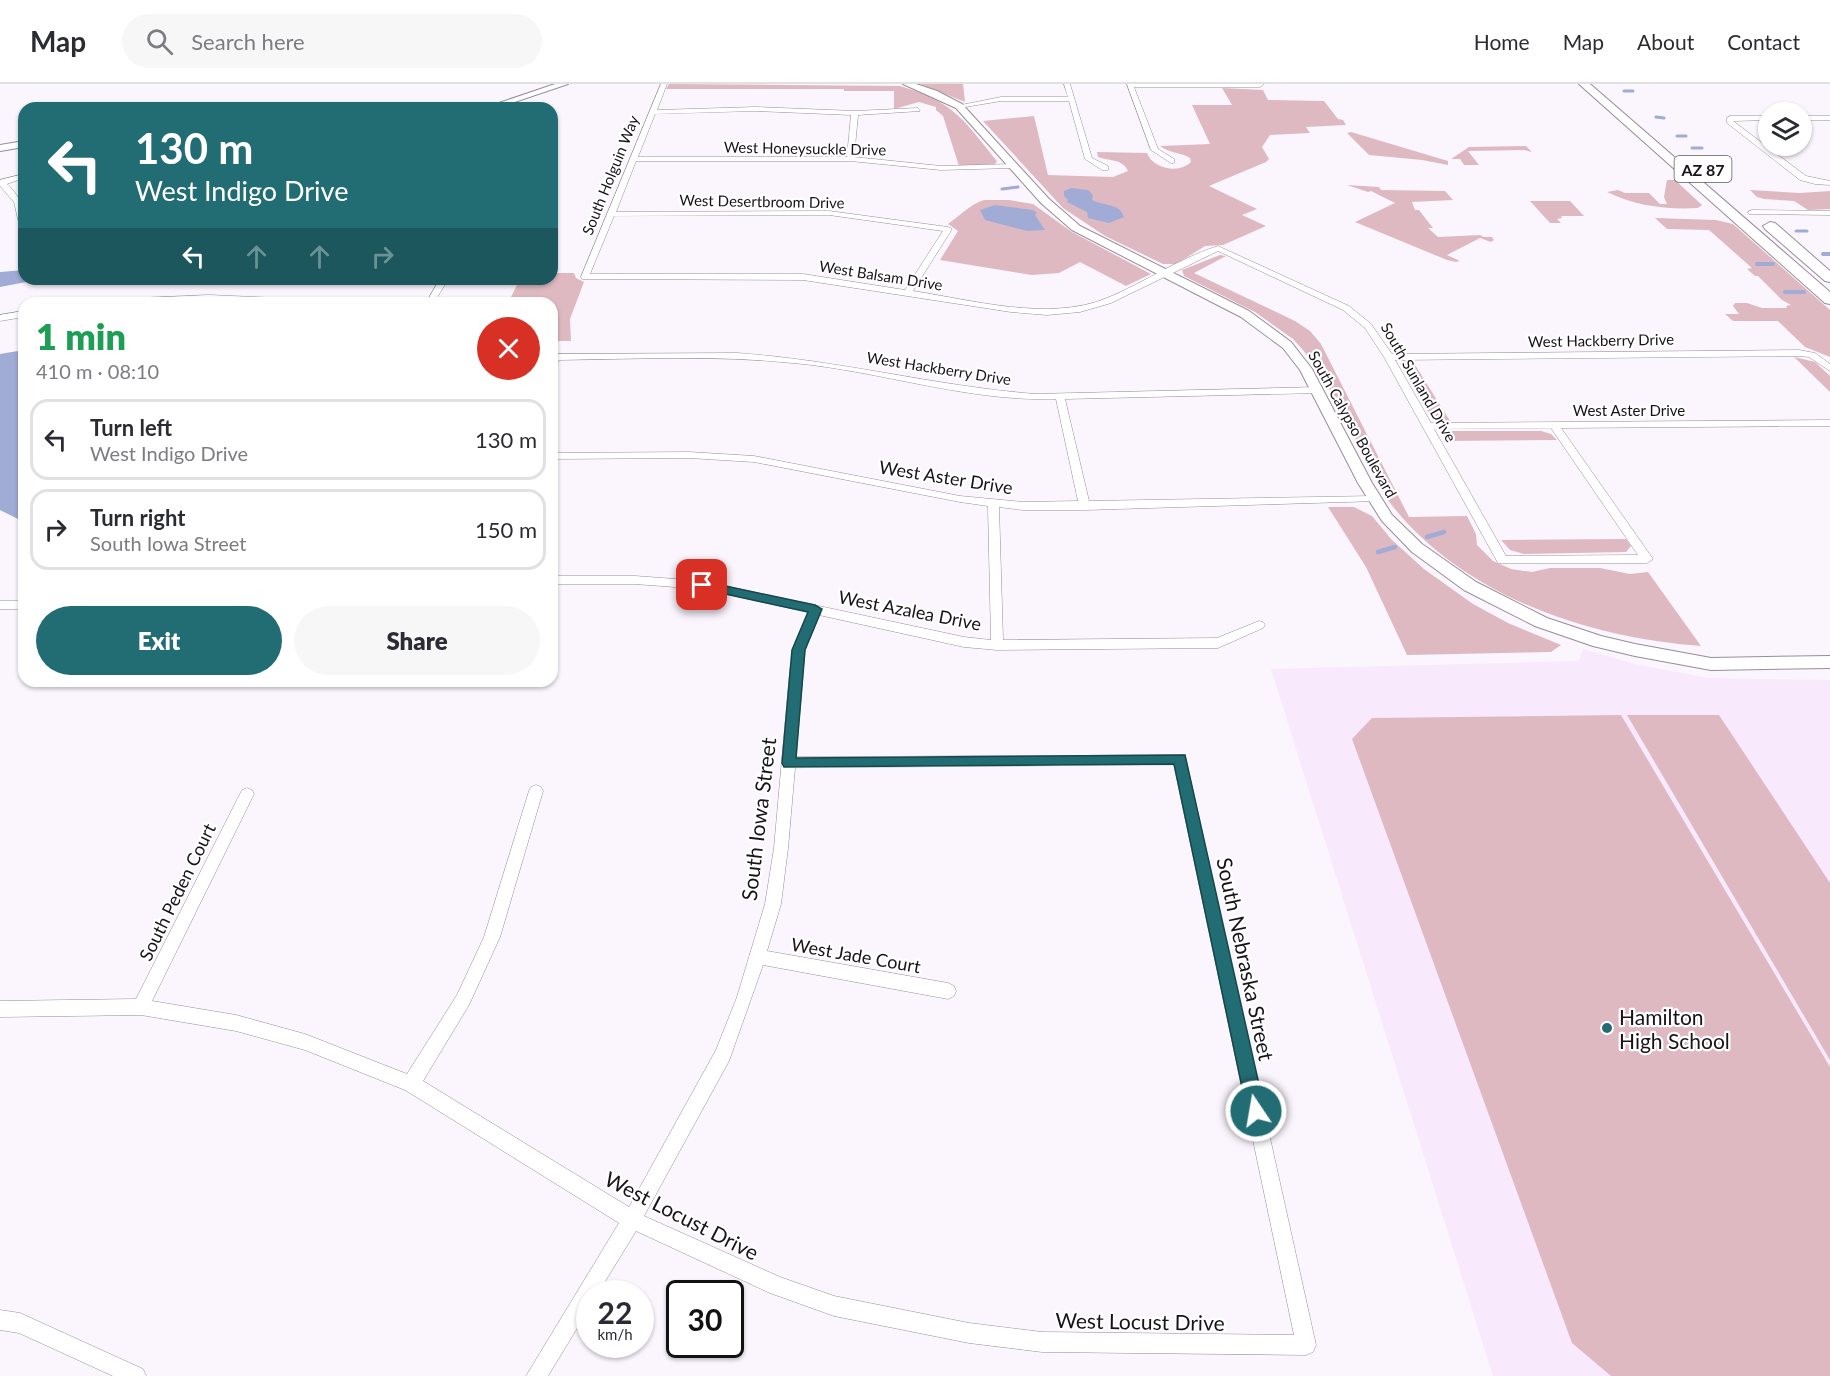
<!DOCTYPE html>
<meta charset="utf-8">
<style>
:root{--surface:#fff;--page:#f7f7f7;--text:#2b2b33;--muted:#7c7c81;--line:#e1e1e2;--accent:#226d73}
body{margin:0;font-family:Lato,sans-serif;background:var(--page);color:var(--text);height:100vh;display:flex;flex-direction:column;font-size:22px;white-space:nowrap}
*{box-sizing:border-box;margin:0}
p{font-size:20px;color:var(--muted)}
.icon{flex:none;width:33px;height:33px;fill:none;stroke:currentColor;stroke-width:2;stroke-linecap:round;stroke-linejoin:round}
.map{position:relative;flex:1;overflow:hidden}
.details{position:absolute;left:18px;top:213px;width:540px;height:390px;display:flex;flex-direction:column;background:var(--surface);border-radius:18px;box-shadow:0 2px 4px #0004}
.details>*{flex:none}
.top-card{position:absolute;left:18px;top:18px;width:540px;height:183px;border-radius:18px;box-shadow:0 2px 4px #0004;background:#226d73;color:#fff;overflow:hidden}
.fabs{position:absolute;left:1758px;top:18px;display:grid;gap:12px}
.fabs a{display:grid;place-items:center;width:54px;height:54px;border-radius:50%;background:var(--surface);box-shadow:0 2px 4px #0004;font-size:30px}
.speed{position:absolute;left:576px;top:1196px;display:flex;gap:12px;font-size:30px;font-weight:700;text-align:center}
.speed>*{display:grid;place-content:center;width:78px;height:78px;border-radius:50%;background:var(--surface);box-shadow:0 2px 4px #0004;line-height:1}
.speed small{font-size:15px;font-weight:400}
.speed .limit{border:3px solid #111;border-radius:9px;background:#fff;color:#111}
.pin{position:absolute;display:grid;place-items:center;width:51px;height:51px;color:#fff;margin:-26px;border-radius:12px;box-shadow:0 3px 9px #0006}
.me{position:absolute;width:66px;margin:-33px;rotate:348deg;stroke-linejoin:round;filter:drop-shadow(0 0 4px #0008)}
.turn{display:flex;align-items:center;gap:21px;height:126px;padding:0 18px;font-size:27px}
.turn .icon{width:78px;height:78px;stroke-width:2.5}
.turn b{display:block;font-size:42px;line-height:51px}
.lanes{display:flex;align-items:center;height:57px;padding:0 18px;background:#0003;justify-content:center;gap:30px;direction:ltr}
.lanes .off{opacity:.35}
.round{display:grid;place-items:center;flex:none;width:63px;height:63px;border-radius:32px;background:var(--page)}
.overview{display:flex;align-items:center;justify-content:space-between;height:102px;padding:0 18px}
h1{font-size:36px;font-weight:800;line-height:45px;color:#1e9e55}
.button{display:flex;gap:12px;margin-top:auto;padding:12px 18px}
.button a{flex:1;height:69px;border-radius:36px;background:var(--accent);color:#fff;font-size:24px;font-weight:800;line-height:69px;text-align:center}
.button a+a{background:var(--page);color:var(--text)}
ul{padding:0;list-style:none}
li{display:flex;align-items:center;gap:18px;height:81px;margin:0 12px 9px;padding:0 6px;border:3px solid var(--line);border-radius:18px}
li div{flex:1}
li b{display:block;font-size:22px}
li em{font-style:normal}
header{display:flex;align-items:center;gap:36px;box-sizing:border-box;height:84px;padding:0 30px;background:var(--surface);border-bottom:2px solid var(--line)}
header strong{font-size:28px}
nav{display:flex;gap:33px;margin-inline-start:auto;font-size:21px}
.search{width:420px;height:54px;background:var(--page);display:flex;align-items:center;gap:15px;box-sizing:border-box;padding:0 21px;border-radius:33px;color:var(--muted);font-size:22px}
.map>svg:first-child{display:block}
.built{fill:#f8e9fd}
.green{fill:#dfb9c1}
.water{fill:#a0acd6}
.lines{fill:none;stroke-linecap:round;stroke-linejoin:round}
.stream-far2{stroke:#a0acd6;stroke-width:3}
.stream-far1{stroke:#a0acd6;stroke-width:4}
.stream{stroke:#a0acd6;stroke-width:4.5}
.minor-casing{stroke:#978d9a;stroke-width:1}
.tertiary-casing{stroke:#978d9a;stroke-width:2}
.primary-casing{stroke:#978d9a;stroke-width:2}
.minor{fill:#fff;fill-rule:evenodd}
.tertiary{fill:#fff;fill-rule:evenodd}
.primary{fill:#fff;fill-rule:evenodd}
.route{fill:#226d73;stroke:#16474b;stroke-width:1.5}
.poi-dot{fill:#226d73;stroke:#fff;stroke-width:2}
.labels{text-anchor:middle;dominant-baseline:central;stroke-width:4.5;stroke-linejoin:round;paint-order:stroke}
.far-street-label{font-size:15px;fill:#171318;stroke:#fff}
.shield{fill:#fff;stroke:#5d5a5d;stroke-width:1.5}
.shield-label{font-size:16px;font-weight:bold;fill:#171318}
.street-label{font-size:18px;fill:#171318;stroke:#fff}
.near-street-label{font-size:21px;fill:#171318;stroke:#fff}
.near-poi-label{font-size:21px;fill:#171318;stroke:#fff;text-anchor:start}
</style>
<header>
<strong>Map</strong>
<div class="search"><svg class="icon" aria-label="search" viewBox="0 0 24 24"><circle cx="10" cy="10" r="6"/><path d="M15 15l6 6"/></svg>Search here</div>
<nav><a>Home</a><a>Map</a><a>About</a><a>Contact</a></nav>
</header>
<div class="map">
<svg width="1830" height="1292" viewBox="0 0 1830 1292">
<rect width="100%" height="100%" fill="#fbf5fd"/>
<path class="built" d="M1583 565 1635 580 1708 594 1830 596V1292H1493L1271 585 1579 577Z"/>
<path class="green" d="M669 0 900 2C954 18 963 35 997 77L995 80 959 82 943 32 936 26V23L919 18 894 25V7H844V5H666Z
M920 0H963L965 18Z
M1222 4 1263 6 1268 16 1324 17 1338 35 1343 36 1346 41 1306 43 1310 49 1270 51 1262 63 1269 75 1266 78 1209 102 1257 125 1242 131 1266 142 1223 161 1205 162 1176 180H1163L1105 152 1063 124 983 37 1034 32 1048 91 1113 93 1128 87C1123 75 1109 77 1098 73L1097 68 1147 69C1153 85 1179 90 1191 78L1190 74C1180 68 1169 69 1160 62L1210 60 1192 21H1232Z
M1351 48 1448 77V81L1422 76 1369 71 1347 49Z
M1526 62 1532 68 1524 66 1468 67 1479 81H1464L1460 75H1451L1469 63Z
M1667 96H1675L1702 121 1698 124C1668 126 1635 122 1607 108L1618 106 1625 109H1649L1660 120H1667L1664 113Z
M1347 101 1379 103 1381 106 1445 107 1453 116 1412 118 1415 126H1419L1433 144H1428L1438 153 1480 151 1484 153H1492L1494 156 1491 158 1480 154 1447 171 1460 177 1456 178 1447 176 1355 138 1395 119 1371 107 1368 108Z
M1750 106 1800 109 1830 107V125L1808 126 1794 117 1764 115 1757 113Z
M984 116H1009L1033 120 1072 148 1151 190 1126 202 1080 178 1059 189 1032 191 940 176 958 147 948 140C961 131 969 121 984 116Z
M1530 117H1570L1584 132H1561L1562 134 1557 135 1561 139H1550Z
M1655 134 1716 136 1733 140 1830 226V273L1805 263 1778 237H1733L1725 230H1739L1733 222 1735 219H1747L1762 224H1787L1786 222 1791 221 1782 216 1758 192H1755L1747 185 1752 184 1709 146 1667 145Z
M1220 171 1226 172 1194 189 1295 237 1310 247 1321 260 1409 433 1467 432 1476 450 1477 461 1493 477 1511 485 1532 488 1550 484H1600L1630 490 1648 488 1701 562C1586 554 1458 510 1387 415L1322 291 1303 266 1293 255 1255 228 1184 192 1182 186Z
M552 189H574L576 194 584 198 570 235 571 257H552V219H508L520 195H552Z
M1794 273 1815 278 1830 292V308Z
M1404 276H1412L1450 337H1440L1431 333 1400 280Z
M1448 347H1541L1551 350 1557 356 1443 357V351Z
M1328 423H1354L1372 432 1392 456 1424 485 1473 520 1508 539 1561 561 1551 568 1407 571 1366 483Z
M1626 455 1631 462 1626 468 1524 470 1510 466 1501 456Z
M1621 631 1830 983V1292H1611L1572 1259 1352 655 1372 634Z
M1627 631H1719L1830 799V976Z"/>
<path class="water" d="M1071 104 1088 106 1093 111 1092 116C1103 122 1120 119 1124 133L1109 139 1088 134 1087 128 1067 118 1068 116 1064 112V107Z
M995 121 1033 126 1037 129 1035 131 1045 146 1027 147 985 136 980 126Z
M24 186V195H42L0 203V188Z
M24 266V438L0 426V270Z"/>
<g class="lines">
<path class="stream-far2" d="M1624 7H1633
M1656 33 1664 34
M1677 52H1686
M1692 64H1702
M1002 105 1018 103
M1796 147H1807"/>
<path class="stream-far1" d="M1823 170H1830
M1757 180H1773
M1785 208H1804"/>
<path class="stream" d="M1427 453 1444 448
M1378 468 1395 463"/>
<g class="minor-casing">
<path id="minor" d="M661 0H667L657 26 756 23 855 27 918 24 920 27 858 31 854 73 941 82 1012 80 1016 82 1012 84 941 86 850 77H636L616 128 829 127 948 143 952 145 913 207C972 216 1050 238 1107 214 1144 199 1179 174 1218 162L1349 222 1371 240 1392 270 1799 266 1815 269 1830 280V287L1809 273 1799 272 1395 276 1431 339 1830 336V342L1561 344 1653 475 1647 479H1498L1384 273 1365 244 1343 226 1218 167 1111 219 1080 228 1047 231 1011 228 803 196 582 195 581 193ZM756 27 851 31 847 73H638L655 30ZM829 131 943 147 905 206 803 190H590L614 132ZM1551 344 1638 471 1506 472 1434 345Z
M1064 0H1070L1092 74 1108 82V86H1102L1085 75 1069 17H1001L959 24 956 22 1001 13H1068Z
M1127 0H1263V1L1260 3H1134L1158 65 1174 75V79H1171L1151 66Z
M1730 32H1768V36L1733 37 1806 92 1830 97V101L1815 100 1800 96 1727 39V34Z
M1802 32H1830V36H1802Z
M24 90V94L7 100C22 114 24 126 24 146L20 144 14 118 0 102V96Z
M1752 126 1830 127V131L1749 130 1748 128Z
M440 195H448L434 219H426Z
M209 211 320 216 324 219 209 217 93 219 97 216Z
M24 227V233L0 237V231Z
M738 269C838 276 935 302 1034 310L1318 303 1323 306 1318 309 1065 315 1089 417 1374 412 1378 413V417L1085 426H1023L999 423 1003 556 1217 554 1259 537 1263 538 1265 541 1263 544 1218 564 997 566 964 563 819 531 805 566 796 673 1185 671 1316 1261 1313 1268 1306 1271 1042 1268 969 1259 834 1232 770 1209 636 1147 598 1209H590V1223L548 1292H526L619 1139 405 1006 305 966 236 947 141 931 0 933V917L136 915 242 706 247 704 252 706 254 710 152 917 236 931 305 950 407 990 457 911 484 853 529 707 531 703 536 701 541 703 543 707 500 853 469 921 423 997 629 1123 716 966 737 913 765 820 774 764 790 586 793 566 808 528 702 505 635 500H552V492H635L702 497 964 553 991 556 988 422 960 418 754 378 689 374 552 375V369L689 368 754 372 960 412 1023 418 1078 417 1056 315C967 318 881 287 793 279 716 271 637 275 559 276L555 284 552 285V272L556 270ZM1174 681 1294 1251 1042 1248 969 1239 834 1212 780 1193 644 1132 729 977 763 881 948 915 954 912 956 907 954 902 948 899 767 867 781 820 788 764 795 684Z
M0 517H24V525H0Z
M0 1226 20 1229 143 1285 146 1292H113L19 1249 0 1246Z"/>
</g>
<g class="tertiary-casing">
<path id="tertiary" d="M555 0H568L497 24H484Z
M903 0H916L937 7 962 20 1049 115 1080 142 1249 227 1291 258 1312 285 1372 399 1392 431 1422 460 1476 498 1547 534 1601 552 1635 560 1711 574 1830 572V584L1711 586 1635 572 1593 562 1535 542 1464 506 1412 468 1382 437 1358 399 1300 286 1283 264 1241 233 1072 146 1041 119 956 24Z
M24 57V63L0 67V61Z"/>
</g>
<g class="primary-casing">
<path id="primary" d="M1579 0H1590L1830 208V220L1825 219Z
M1770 138 1775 139 1830 187V198L1825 197 1765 145 1763 142Z"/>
</g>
<use href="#minor" class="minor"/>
<use href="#tertiary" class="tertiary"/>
<use href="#primary" class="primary"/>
</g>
<path class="route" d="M702 497 815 521 822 525 805 566 796 674 1185 671 1265 1027 1262 1033 1256 1036 1249 1033 1247 1027 1174 680 784 683 782 679 792 566 808 528 698 504V498Z"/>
<circle class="poi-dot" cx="1607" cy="944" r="6"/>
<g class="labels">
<g class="far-street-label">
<text transform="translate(805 64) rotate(1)">West Honeysuckle Drive</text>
<text transform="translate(610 91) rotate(-68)">South Holguin Way</text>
<text transform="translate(762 117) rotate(1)">West Desertbroom Drive</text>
<text transform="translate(881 191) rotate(9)">West Balsam Drive</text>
<text transform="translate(1601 256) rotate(-1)">West Hackberry Drive</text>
<text transform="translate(939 284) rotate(9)">West Hackberry Drive</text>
<text transform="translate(1419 298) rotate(60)">South Sunland Drive</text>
<text x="1629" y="326">West Aster Drive</text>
<text transform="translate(1353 340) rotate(61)">South Calypso Boulevard</text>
</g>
<rect class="shield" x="1674.5" y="72" width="57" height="26" rx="4.5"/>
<g class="shield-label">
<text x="1703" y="85">AZ 87</text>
</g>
<g class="street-label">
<text transform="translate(946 393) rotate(9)">West Aster Drive</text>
<text transform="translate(910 526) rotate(11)">West Azalea Drive</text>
<text transform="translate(177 808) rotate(-64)">South Peden Court</text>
<text transform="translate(856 871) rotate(10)">West Jade Court</text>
</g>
<g class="near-street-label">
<text transform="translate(758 735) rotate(-83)">South Iowa Street</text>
<text transform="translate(1246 875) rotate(78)">South Nebraska Street</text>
<text transform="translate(682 1131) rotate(27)">West Locust Drive</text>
<text transform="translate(1140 1237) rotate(1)">West Locust Drive</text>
</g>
<g class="near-poi-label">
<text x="1619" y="932">Hamilton<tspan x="1619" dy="24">High School</tspan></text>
</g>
</g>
</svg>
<div class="fabs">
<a><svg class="icon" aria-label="layers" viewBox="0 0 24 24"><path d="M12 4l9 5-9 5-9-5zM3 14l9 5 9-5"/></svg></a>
</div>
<div class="speed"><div>22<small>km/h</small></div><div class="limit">30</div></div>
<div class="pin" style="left:702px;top:501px;background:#d93025"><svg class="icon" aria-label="arrive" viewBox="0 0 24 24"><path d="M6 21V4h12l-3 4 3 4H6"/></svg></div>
<svg class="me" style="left:1256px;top:1027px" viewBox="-20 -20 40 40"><circle r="17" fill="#226d73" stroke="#fff" stroke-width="3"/><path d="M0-11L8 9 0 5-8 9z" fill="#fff"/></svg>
<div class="top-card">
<div class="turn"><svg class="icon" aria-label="left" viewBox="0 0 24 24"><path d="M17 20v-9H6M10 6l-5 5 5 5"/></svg><div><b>130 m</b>West Indigo Drive</div></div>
<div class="lanes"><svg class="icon" aria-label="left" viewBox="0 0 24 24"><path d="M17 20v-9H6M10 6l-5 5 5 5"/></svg><svg class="icon off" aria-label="ahead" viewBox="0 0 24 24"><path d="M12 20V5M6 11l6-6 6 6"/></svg><svg class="icon off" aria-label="ahead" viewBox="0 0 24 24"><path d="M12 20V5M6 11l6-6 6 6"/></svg><svg class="icon off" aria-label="right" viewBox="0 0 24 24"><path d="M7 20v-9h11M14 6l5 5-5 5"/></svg></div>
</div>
<section class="details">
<div class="overview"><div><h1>1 min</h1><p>410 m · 08:10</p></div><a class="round" style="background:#d93025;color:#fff"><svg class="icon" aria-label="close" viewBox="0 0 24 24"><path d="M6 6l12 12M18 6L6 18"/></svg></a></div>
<ul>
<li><svg class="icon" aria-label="left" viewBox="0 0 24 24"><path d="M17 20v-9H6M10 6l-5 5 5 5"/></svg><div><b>Turn left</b><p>West Indigo Drive</p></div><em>130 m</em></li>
<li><svg class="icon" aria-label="right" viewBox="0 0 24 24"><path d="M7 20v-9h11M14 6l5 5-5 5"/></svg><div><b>Turn right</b><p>South Iowa Street</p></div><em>150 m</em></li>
</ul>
<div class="button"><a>Exit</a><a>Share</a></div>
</section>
</div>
